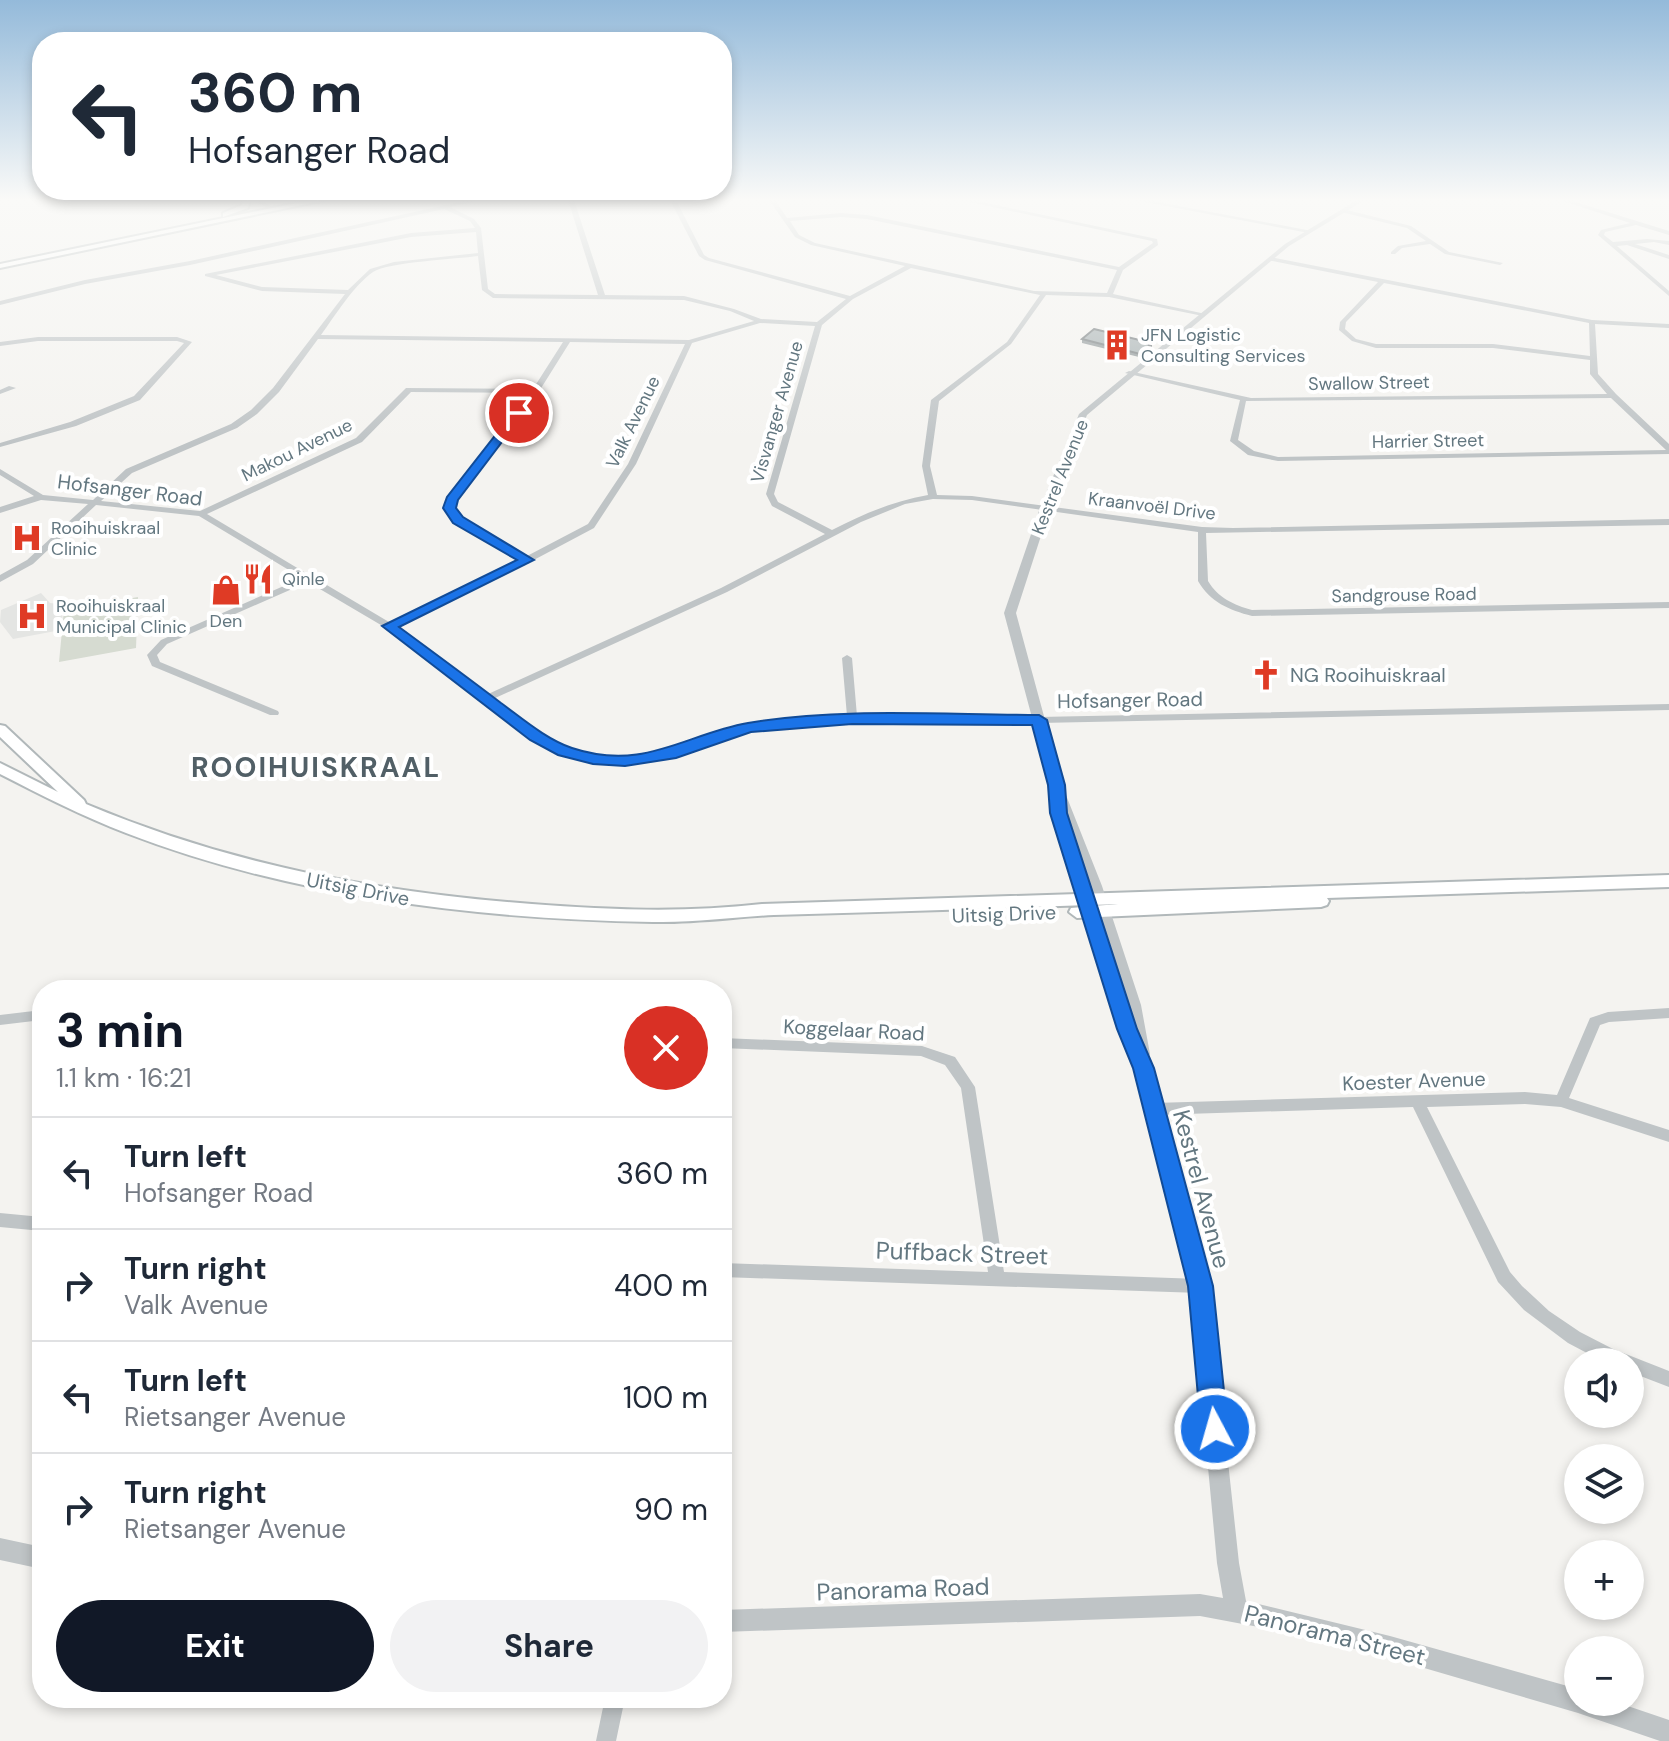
<!DOCTYPE html>
<meta charset="utf-8">
<style>
:root{--surface:#fff;--page:#f2f2f3;--text:#1f2937;--muted:#747a83;--line:#e0e1e3;--accent:#111827}
body{margin:0;font-family:"DM Sans",sans-serif;background:var(--page);color:var(--text);height:100vh;display:flex;flex-direction:column;font-size:30px;white-space:nowrap}
*{box-sizing:border-box;margin:0}
p{font-size:26px;color:var(--muted)}
.icon{flex:none;width:44px;height:44px;fill:none;stroke:currentColor;stroke-width:2;stroke-linecap:round;stroke-linejoin:round}
.map{position:relative;flex:1;overflow:hidden}
.drawer{position:absolute;left:32px;top:980px;width:700px;height:728px;display:flex;flex-direction:column;background:var(--surface);border-radius:32px;box-shadow:0 4px 12px #0003}
.drawer>*{flex:none}
.guide{position:absolute;left:32px;top:32px;width:700px;height:168px;border-radius:32px;box-shadow:0 4px 12px #0003;background:#fff;color:var(--text);overflow:hidden}
.controls{position:absolute;left:1564px;top:1348px;display:grid;gap:16px}
.controls a{display:grid;place-items:center;width:80px;height:80px;border-radius:50%;background:var(--surface);box-shadow:0 4px 12px #0003;font-size:40px}
.pin{position:absolute;display:grid;place-items:center;width:68px;height:68px;color:#fff;margin:-34px;border:4px solid #fff;border-radius:50%;box-shadow:0 2px 8px #0007}
.me{position:absolute;width:88px;margin:-44px;rotate:354deg;stroke-linejoin:round;filter:drop-shadow(0 0 6px #0008)}
.turn{display:flex;align-items:center;gap:28px;height:168px;padding:0 24px;font-size:36px}
.turn .icon{width:104px;height:104px;stroke-width:2.5}
.turn b{display:block;font-size:56px;line-height:68px}
.round{display:grid;place-items:center;flex:none;width:84px;height:84px;border-radius:42px;background:var(--page)}
.headline{display:flex;align-items:center;justify-content:space-between;height:136px;padding:0 24px}
h1{font-size:48px;font-weight:700;line-height:60px;color:var(--accent)}
.action{display:flex;gap:16px;margin-top:auto;padding:16px 24px}
.action a{flex:1;height:92px;border-radius:48px;background:var(--accent);color:#fff;font-size:32px;font-weight:700;line-height:92px;text-align:center}
.action a+a{background:var(--page);color:var(--text)}
ul{padding:0;list-style:none}
li{display:flex;align-items:center;gap:24px;height:112px;padding:0 24px;border-top:2px solid var(--line)}
li div{flex:1}
li b{display:block;font-size:30px}
li em{font-style:normal}
.map>svg:first-child{display:block}
.built{fill:#e4e5e3}
.green{fill:#d6dbd1}
.lines{fill:none;stroke-linecap:round;stroke-linejoin:round}
.secondary-casing{stroke:#b1b8ba;stroke-width:4}
.minor{fill:#bfc4c6;fill-rule:evenodd}
.tertiary{fill:#bfc4c6;fill-rule:evenodd}
.secondary{fill:#fff;fill-rule:evenodd}
.wall{fill:#8f9799}
.shaded-wall{fill:#747b7d}
.building{fill:#a6b0b2;stroke:#747b7d;stroke-width:2}
.route{fill:#1a73e8;stroke:#114b97;stroke-width:2}
.labels{text-anchor:middle;dominant-baseline:central;stroke-width:8;stroke-linejoin:round;paint-order:stroke}
.far-poi-label{font-size:18px;fill:#637780;stroke:#fff;text-anchor:start}
.far-street-label{font-size:18px;fill:#637780;stroke:#fff}
.street-label{font-size:20px;fill:#637780;stroke:#fff}
.poi-label{font-size:20px;fill:#637780;stroke:#fff;text-anchor:start}
.near-street-label{font-size:24px;fill:#637780;stroke:#fff}
.district-label{font-size:28px;font-weight:bold;letter-spacing:2px;fill:#515f66;stroke:#fff}
</style>
<div class="map">
<svg width="1669" height="1741" viewBox="0 0 1669 1741">
<rect width="100%" height="100%" fill="#f4f3f0"/>
<path class="built" d="M41 593 50 603 58 604 63 610 61 630 13 639 0 622 1 610Z"/>
<path class="green" d="M138 597 136 648 59 662 64 610Z"/>
<g class="lines">
<g class="secondary-casing">
<path id="secondary" d="M243 200H250L248 208 223 217V213L242 205Z
M311 200H326L0 268V264Z
M0 725 5 726 84 800 86 804C231 865 376 892 532 904 609 910 685 913 762 904L1669 875V887L1327 898 1329 901 1327 905 1321 907 1077 918 1069 912 1071 908 1118 904C1003 908 889 912 774 915 734 917 694 923 653 922 476 919 292 897 126 833 82 816 41 795 0 774V763L58 792 0 737Z"/>
</g>
<path class="minor" d="M253 200H260L278 210 273 211Z
M469 200H480L450 207 474 219 481 228 488 289 495 294 598 295 568 200H574L605 295 684 296 734 309 761 319 817 322 846 299 705 260 699 256 670 200H676L704 255 709 258 850 296 905 266 811 245 795 237 769 200H775L787 218 841 213 867 215 1119 267 1153 243 1152 241 960 200H972L1157 239 1158 245 1123 270 1113 294 1201 313 1203 314V316L1109 297 1046 295 1011 344 939 401 930 466 937 495 972 496 1202 527 1233 528 1669 519V525L1206 533 1208 581C1218 598 1234 605 1252 610L1669 602V608L1252 616C1229 610 1210 602 1198 581V532L972 500 933 499 905 504 861 522 727 592 493 699 540 735 568 749 593 756H649L749 725 847 716 842 658 847 655 852 658 857 716 1039 717 1669 704V710L1039 723 852 722 750 731 650 762H593L560 753 532 739 386 628 308 582 167 644 157 655 160 662 278 711 279 713 278 715H270L152 666 147 655 161 640 302 578 199 516 96 505 33 564 0 582V575L27 560 88 504 41 500 0 513V507L34 496 0 475V469L43 495 93 500 126 469 231 424 251 410 273 388 345 294 262 291 205 276V274L411 233 475 228 470 221 444 209 190 265 85 284 0 305V301L85 280 190 261ZM841 217 867 219 1117 270 1107 293 1034 291 815 243 799 235 790 221ZM476 232 478 253 394 262 370 269 348 290 262 287 216 275 411 237ZM478 256 482 290 493 298 684 300 730 311 754 321 689 340 321 335C335 316 353 286 373 272 388 262 457 259 478 256ZM911 268 1040 295 1007 342 931 400 922 466 928 495C894 501 863 514 832 530L778 502 774 494 822 325 853 299ZM760 323 815 326 766 494 772 506 825 534 721 588 486 695 396 626 530 562 594 528 636 464 692 343ZM318 339 563 342 533 389 406 388 356 438 200 511 101 501 132 473 237 428 257 414 279 392ZM570 342 685 344 628 464 588 524 527 556 461 518 453 508 456 500 538 393ZM411 392 530 393 449 498 445 508 455 522 520 560 389 622 315 578 314 575H309L207 514 362 442Z
M1134 200H1147L1312 231 1309 233Z
M1560 200H1569L1669 231V235L1636 225 1605 232 1604 235 1613 242 1647 239 1669 241V245L1654 242 1635 244 1669 255V259L1627 245 1617 246 1669 291V296L1598 235 1601 230 1630 223Z
M1343 209 1411 226 1449 252 1503 263 1500 265 1445 254 1430 244 1402 248 1395 254H1391V252L1398 246 1426 241 1407 228 1341 212Z
M1270 257 1592 320 1669 324V328L1595 324 1598 374 1616 394 1669 444V454L1278 461 1248 455 1230 441 1240 400 1125 373 1129 371 1251 398 1607 394 1590 374V360L1493 348H1376L1352 341 1339 330 1340 322 1378 282 1268 260ZM1384 283 1589 323 1590 356 1493 344H1376L1356 339 1345 329 1346 322ZM1611 398 1666 450 1278 457 1254 451 1238 440 1246 401Z
M38 337H177L192 342 140 400 76 426 0 447V443L70 422 134 396 184 343 177 341H38L0 346V342Z
M9 386 16 388 0 394V390Z
M1669 1008V1018L1609 1022 1600 1025 1569 1098 1669 1130V1142L1561 1107 1525 1104 1427 1107 1510 1272 1522 1286 1549 1311 1580 1332 1613 1349 1669 1371V1387L1630 1372V1362H1604L1568 1343 1524 1310 1498 1282 1413 1107 1154 1115 1149 1113 1147 1109 1149 1105 1154 1103 1525 1092 1557 1095 1590 1018 1608 1012Z
M42 1010V1020L0 1025V1015Z
M722 1038 922 1046 955 1057 975 1087 1004 1272 1200 1279 1206 1281 1208 1286 1206 1291 1200 1293 722 1277V1263L988 1272 961 1088 945 1065 921 1056 722 1048Z
M0 1213 42 1217V1231L0 1227Z
M605 1698H625L616 1741H596Z"/>
<path class="tertiary" d="M1357 200H1365L1289 246 1087 415 1050 508 1016 613 1064 790 1102 886 1141 1005 1150 1054 1147 1059 1209 1286 1239 1563 1246 1601 1390 1636 1578 1689V1702H1616L1669 1720V1741H1660L1578 1713 1390 1658 1296 1634 1200 1616 722 1632V1610L1200 1594 1223 1598 1217 1563 1191 1286 1135 1068 1119 1029 1052 813 1050 785 1004 613 1040 508 1079 414 1285 244Z
M0 1538 42 1547V1569L0 1560Z"/>
<use href="#secondary" class="secondary"/>
</g>
<path class="wall" d="M1082 339 1152 343V347L1139 357 1082 343Z"/>
<path class="shaded-wall" d="M1152 343V347L1139 357 1140 354Z"/>
<path class="building" d="M1094 329 1152 343 1140 354 1082 339Z"/>
<linearGradient id="sky" x2="0" y2="1"><stop stop-color="#94bada"/><stop offset="0.45" stop-color="#fafaf8"/><stop offset="1" stop-color="#fafaf8" stop-opacity="0"/></linearGradient>
<rect width="1669" height="444" fill="url(#sky)"/>
<path class="route" d="M515 410 524 413 458 500 456 508 463 517 534 560 399 627C433 652 467 677 501 703 523 719 546 739 572 748 644 772 685 734 748 723 840 707 946 715 1039 715L1047 720 1065 785 1067 813 1137 1029 1154 1068 1213 1286 1228 1429 1224 1438 1215 1442 1205 1438 1201 1429 1188 1286 1133 1068 1117 1029 1050 813 1048 785 1032 725 852 724 751 732 676 758 625 766 593 764 558 755 530 740 382 626 517 560 453 523 443 508 447 497Z"/>
<defs>
<g id="building-bare" transform="scale(2.4)"><path d="M-4-6H4V6H1V3H-1V6H-4ZM-2.5-4.3h1.7v1.8h-1.7ZM.8-4.3h1.7v1.8H.8ZM-2.5-1h1.7V.8h-1.7ZM.8-1h1.7V.8H.8Z" fill="#df3b25" stroke="#fff" stroke-width="2.5" paint-order="stroke"/></g>
<g id="hospital-bare" transform="scale(2.4)"><path d="M-5-5h3v3.5h4V-5h3V5h-3V1.5h-4V5h-3Z" fill="#df3b25" stroke="#fff" stroke-width="2.5" paint-order="stroke"/></g>
<g id="restaurant-bare" transform="scale(2.4)"><path d="M-5-6h1v4h1v-4h1v4h1v-4h1v5L-1.5 .5V6h-2V.5L-5-1ZM5-6V6H3V1.5H1.5Q1.5-4 5-6Z" fill="#df3b25" stroke="#fff" stroke-width="2.5" paint-order="stroke"/></g>
<g id="shop-bare" transform="scale(2.4)"><path d="M-5-2.5h2.3a2.7 3.5 0 0 1 5.4 0H5L5.5 6h-11ZM-1.5-2.5h3a1.5 2.3 0 0 0-3 0Z" fill="#df3b25" stroke="#fff" stroke-width="2.5" paint-order="stroke"/></g>
<g id="church-bare" transform="scale(2.4)"><path d="M-1.2-6h2.4v3.5h3.3v2.4h-3.3V6h-2.4V-.1h-3.3v-2.4h3.3Z" fill="#df3b25" stroke="#fff" stroke-width="2.5" paint-order="stroke"/></g>
</defs>
<g fill-rule="evenodd">
<use href="#building-bare" x="1117" y="345"/>
<use href="#hospital-bare" x="27" y="538"/>
<use href="#restaurant-bare" x="258" y="579"/>
<use href="#shop-bare" x="226" y="590"/>
<use href="#hospital-bare" x="32" y="616"/>
<use href="#church-bare" x="1266" y="675"/>
</g>
<g class="labels">
<g class="far-poi-label">
<text x="1141" y="335">JFN Logistic<tspan x="1141" dy="21">Consulting Services</tspan></text>
<text x="51" y="528">Rooihuiskraal<tspan x="51" dy="21">Clinic</tspan></text>
<text x="282" y="579">Qinle</text>
<text x="56" y="606">Rooihuiskraal<tspan x="56" dy="21">Municipal Clinic</tspan></text>
<text x="226" y="621" text-anchor="middle">Den</text>
</g>
<g class="far-street-label">
<text transform="translate(1369 383) rotate(-1)">Swallow Street</text>
<text transform="translate(777 412) rotate(-74)">Visvanger Avenue</text>
<text transform="translate(633 422) rotate(-64)">Valk Avenue</text>
<text transform="translate(1428 441) rotate(-1)">Harrier Street</text>
<text transform="translate(297 450) rotate(-26)">Makou Avenue</text>
<text transform="translate(1060 477) rotate(-68)">Kestrel Avenue</text>
<text transform="translate(1152 506) rotate(7)">Kraanvoël Drive</text>
<text transform="translate(1404 595) rotate(-1)">Sandgrouse Road</text>
</g>
<g class="street-label">
<text transform="translate(130 490) rotate(7)">Hofsanger Road</text>
<text transform="translate(1130 700) rotate(-1)">Hofsanger Road</text>
<text transform="translate(358 889) rotate(11)">Uitsig Drive</text>
<text transform="translate(1004 914) rotate(-2)">Uitsig Drive</text>
<text transform="translate(854 1030) rotate(3)">Koggelaar Road</text>
<text transform="translate(1414 1081) rotate(-2)">Koester Avenue</text>
</g>
<g class="poi-label">
<text x="1290" y="675">NG Rooihuiskraal</text>
</g>
<g class="near-street-label">
<text transform="translate(1202 1189) rotate(75)">Kestrel Avenue</text>
<text transform="translate(962 1253) rotate(2)">Puffback Street</text>
<text transform="translate(903 1589) rotate(-2)">Panorama Road</text>
<text transform="translate(1335 1635) rotate(14)">Panorama Street</text>
</g>
<g class="district-label">
<text x="316" y="767">ROOIHUISKRAAL</text>
</g>
</g>
</svg>
<div class="controls">
<a><svg class="icon" aria-label="sound" viewBox="0 0 24 24"><path d="M4 9h4l5-4v14l-5-4H4zM17 9q2 3 0 6"/></svg></a>
<a><svg class="icon" aria-label="layers" viewBox="0 0 24 24"><path d="M12 4l9 5-9 5-9-5zM3 14l9 5 9-5"/></svg></a>
<a>+</a>
<a>−</a>
</div>
<div class="pin" style="left:519px;top:413px;background:#d93025"><svg class="icon" aria-label="arrive" viewBox="0 0 24 24"><path d="M6 21V4h12l-3 4 3 4H6"/></svg></div>
<svg class="me" style="left:1215px;top:1429px" viewBox="-20 -20 40 40"><circle r="17" fill="#1a73e8" stroke="#fff" stroke-width="3"/><path d="M0-11L8 9 0 5-8 9z" fill="#fff"/></svg>
<div class="guide">
<div class="turn"><svg class="icon" aria-label="left" viewBox="0 0 24 24"><path d="M17 20v-9H6M10 6l-5 5 5 5"/></svg><div><b>360 m</b>Hofsanger Road</div></div>
</div>
<section class="drawer">
<div class="headline"><div><h1>3 min</h1><p>1.1 km · 16:21</p></div><a class="round" style="background:#d93025;color:#fff"><svg class="icon" aria-label="close" viewBox="0 0 24 24"><path d="M6 6l12 12M18 6L6 18"/></svg></a></div>
<ul>
<li><svg class="icon" aria-label="left" viewBox="0 0 24 24"><path d="M17 20v-9H6M10 6l-5 5 5 5"/></svg><div><b>Turn left</b><p>Hofsanger Road</p></div><em>360 m</em></li>
<li><svg class="icon" aria-label="right" viewBox="0 0 24 24"><path d="M7 20v-9h11M14 6l5 5-5 5"/></svg><div><b>Turn right</b><p>Valk Avenue</p></div><em>400 m</em></li>
<li><svg class="icon" aria-label="left" viewBox="0 0 24 24"><path d="M17 20v-9H6M10 6l-5 5 5 5"/></svg><div><b>Turn left</b><p>Rietsanger Avenue</p></div><em>100 m</em></li>
<li><svg class="icon" aria-label="right" viewBox="0 0 24 24"><path d="M7 20v-9h11M14 6l5 5-5 5"/></svg><div><b>Turn right</b><p>Rietsanger Avenue</p></div><em>90 m</em></li>
</ul>
<div class="action"><a>Exit</a><a>Share</a></div>
</section>
</div>
